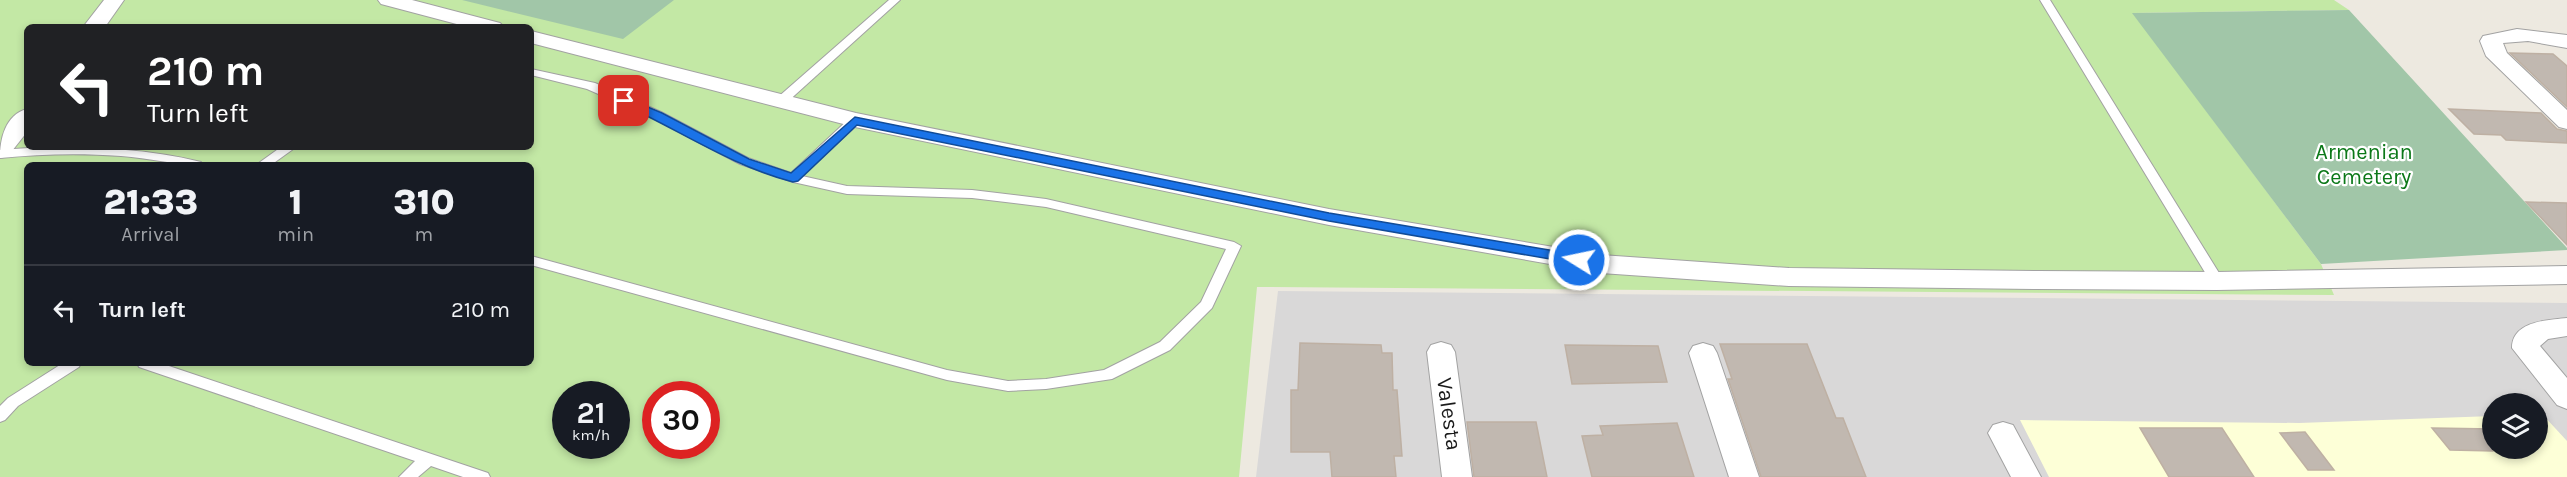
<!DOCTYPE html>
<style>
:root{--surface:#171b24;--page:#20242c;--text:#f1f3f6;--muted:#9ea1a6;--line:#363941}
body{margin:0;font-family:Karla,sans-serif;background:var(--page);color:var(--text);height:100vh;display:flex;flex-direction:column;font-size:22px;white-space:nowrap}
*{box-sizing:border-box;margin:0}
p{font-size:20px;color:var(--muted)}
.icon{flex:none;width:33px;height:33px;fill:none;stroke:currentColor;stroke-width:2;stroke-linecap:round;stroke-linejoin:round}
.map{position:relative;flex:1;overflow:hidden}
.sheet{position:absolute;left:24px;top:162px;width:510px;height:204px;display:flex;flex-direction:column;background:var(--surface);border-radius:9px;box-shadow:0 3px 9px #0003}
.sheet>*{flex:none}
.banner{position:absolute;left:24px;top:24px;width:510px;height:126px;border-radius:9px;box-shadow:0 3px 9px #0003;background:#202124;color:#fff;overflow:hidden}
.tools{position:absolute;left:2482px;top:393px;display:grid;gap:12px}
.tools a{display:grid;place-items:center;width:66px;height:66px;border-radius:50%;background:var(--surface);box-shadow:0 3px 9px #0003;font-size:30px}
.speed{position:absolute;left:552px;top:381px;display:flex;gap:12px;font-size:30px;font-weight:700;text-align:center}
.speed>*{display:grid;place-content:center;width:78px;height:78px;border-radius:50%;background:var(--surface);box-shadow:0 3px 9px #0003;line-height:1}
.speed small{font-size:15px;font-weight:400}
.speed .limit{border:9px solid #d22;background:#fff;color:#111}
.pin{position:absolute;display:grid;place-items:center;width:51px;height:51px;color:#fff;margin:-26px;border-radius:12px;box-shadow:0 3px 9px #0006}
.me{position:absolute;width:66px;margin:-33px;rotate:280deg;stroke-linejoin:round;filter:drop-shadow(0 0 4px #0008)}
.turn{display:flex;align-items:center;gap:21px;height:126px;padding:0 24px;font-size:27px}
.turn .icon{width:78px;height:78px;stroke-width:2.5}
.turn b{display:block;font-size:42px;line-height:51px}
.eta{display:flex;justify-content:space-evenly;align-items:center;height:102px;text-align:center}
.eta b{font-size:36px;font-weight:800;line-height:42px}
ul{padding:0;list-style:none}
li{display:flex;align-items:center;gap:18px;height:90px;padding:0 24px;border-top:2px solid var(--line)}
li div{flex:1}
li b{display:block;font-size:22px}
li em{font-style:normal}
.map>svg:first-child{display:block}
.residential{fill:#d9d8d8;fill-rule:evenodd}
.education{fill:#fdffd7}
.grass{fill:#c3e8a5;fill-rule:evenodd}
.cemetery{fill:#a1c6a8}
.building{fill:#c1b8b0;stroke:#beb0a3;stroke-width:1.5}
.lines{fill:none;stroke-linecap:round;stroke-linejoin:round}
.lane-casing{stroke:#a2a2a2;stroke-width:2}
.street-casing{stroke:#a2a2a2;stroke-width:2}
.lane{fill:#fff;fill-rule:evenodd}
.street{fill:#fff;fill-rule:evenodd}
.route{fill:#1a73e8;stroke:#114b97;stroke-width:1.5}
.labels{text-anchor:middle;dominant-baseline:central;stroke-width:4.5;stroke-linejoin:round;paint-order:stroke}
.park-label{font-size:22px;fill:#0b7818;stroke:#fff}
.street-label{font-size:22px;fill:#1b1b1b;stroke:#fff}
</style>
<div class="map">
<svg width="2567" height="477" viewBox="0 0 2567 477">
<rect width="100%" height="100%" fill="#ede9e0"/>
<path class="residential" d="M1278 291 2567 303V477H1256ZM2493 404H2538V448H2493Z"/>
<path class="education" d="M2538 415H2543L2567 441V477H2049L2020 420 2299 423 2493 416V448H2538Z"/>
<path class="grass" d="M0 0H2334L2349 10 2133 13 2321 264 2334 295 1257 287 1239 477H0ZM27 27H531V147H27ZM27 165H531V363H27ZM566 394H616V446H566ZM656 394H706V446H656Z"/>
<path class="cemetery" d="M462 0H674L623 39Z
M2349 10 2567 248V250L2321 264 2132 13Z"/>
<path class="building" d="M2510 53 2553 54 2567 66V107Z
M2449 109 2541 113 2557 129 2567 131V143L2506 140 2501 135 2474 134Z
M2526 202 2567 203V245Z
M1300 343 1381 345 1382 353H1392L1393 390H1397L1402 456H1394L1396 477H1332L1330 452H1291V390H1298Z
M1720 344H1807L1836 418H1843L1866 477H1761L1728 379H1732Z
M1565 345 1658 346 1667 382 1572 384Z
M1467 422H1536L1547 477H1474Z
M1677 423 1694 477H1592L1582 436 1603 435 1600 426Z
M2140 428H2222L2254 477H2169Z
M2432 428 2493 429V451L2450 450Z
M2305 432 2334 470H2308L2280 433Z"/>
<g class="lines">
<g class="lane-casing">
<path id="lane" d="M889 0H900L785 104H777L775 101 777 98Z
M2040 0H2050L2224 281 2222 284H2212Z
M531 69 595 83 661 112 748 158 791 173 851 117H859L861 120 859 123 802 176 847 186 972 190 1046 199 1234 242 1241 246 1212 308 1170 350 1112 379 1046 389 1008 391 947 380 531 265V256L947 370 1008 381 1046 379 1104 370 1160 342 1201 302 1226 249 1046 207 972 198 847 194 793 182 740 164 653 118 587 89 531 75Z
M43 147C97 147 149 149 201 162L203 165C175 165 149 158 121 156 80 153 40 154 0 158V150Z
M281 147H296L271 165H256Z
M63 363H81L79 367 18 406 5 420 0 422V406L8 398Z
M137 363H160L488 473 490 477H463L431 466 418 477H399L415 461 139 367Z"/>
</g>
<g class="street-casing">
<path id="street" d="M104 0H124L105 27H83Z
M378 0H412L500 23 504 27H468L381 4Z
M2517 29 2567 35V48L2528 41 2503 43 2507 53 2567 110V129L2559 127 2486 56 2480 41 2483 36Z
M531 31 856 113 1329 209 1601 255 1789 268 2037 271 2217 272 2567 266V284L2217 290 2037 289 1789 286 1601 273 1329 225 855 127 531 43Z
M27 109V132L8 156 0 158C0 139 5 115 27 109Z
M2567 318V336L2548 339 2540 346 2567 378V409L2557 405 2512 348C2512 321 2548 320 2567 318Z
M1441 342 1451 345 1455 352 1472 477H1442L1427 352 1431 345Z
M1703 343 1713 346 1717 353 1759 477H1729L1689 353 1693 346Z
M2003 422 2013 425 2041 477H2011L1988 433 1993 425Z"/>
</g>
<use href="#lane" class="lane"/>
<use href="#street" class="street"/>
</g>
<path class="route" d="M624 97 662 113 749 159 791 173 855 117 1329 213 1579 255 1586 260 1579 264 1329 221 857 125 798 181 793 182C731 166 678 129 620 103V98Z"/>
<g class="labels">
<g class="park-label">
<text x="2364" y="152">Armenian<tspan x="2364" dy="25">Cemetery</tspan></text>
</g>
<g class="street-label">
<text transform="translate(1449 414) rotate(82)">Valesta</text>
</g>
</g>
</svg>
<div class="tools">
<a><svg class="icon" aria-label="layers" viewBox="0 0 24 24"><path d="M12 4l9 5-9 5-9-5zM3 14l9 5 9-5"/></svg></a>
</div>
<div class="speed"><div>21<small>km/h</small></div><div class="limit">30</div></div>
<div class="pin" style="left:624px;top:101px;background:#d93025"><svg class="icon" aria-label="arrive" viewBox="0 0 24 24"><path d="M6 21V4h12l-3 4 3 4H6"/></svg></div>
<svg class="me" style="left:1579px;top:260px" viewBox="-20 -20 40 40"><circle r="17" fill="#1a73e8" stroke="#fff" stroke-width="3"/><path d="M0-11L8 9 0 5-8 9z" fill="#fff"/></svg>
<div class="banner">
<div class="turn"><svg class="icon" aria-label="left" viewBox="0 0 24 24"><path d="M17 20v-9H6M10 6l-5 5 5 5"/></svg><div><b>210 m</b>Turn left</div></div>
</div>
<section class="sheet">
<div class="eta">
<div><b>21:33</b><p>Arrival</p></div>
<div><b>1</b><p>min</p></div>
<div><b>310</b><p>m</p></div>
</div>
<ul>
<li><svg class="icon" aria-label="left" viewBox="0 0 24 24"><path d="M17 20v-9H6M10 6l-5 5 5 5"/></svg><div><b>Turn left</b></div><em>210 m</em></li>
</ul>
</section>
</div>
